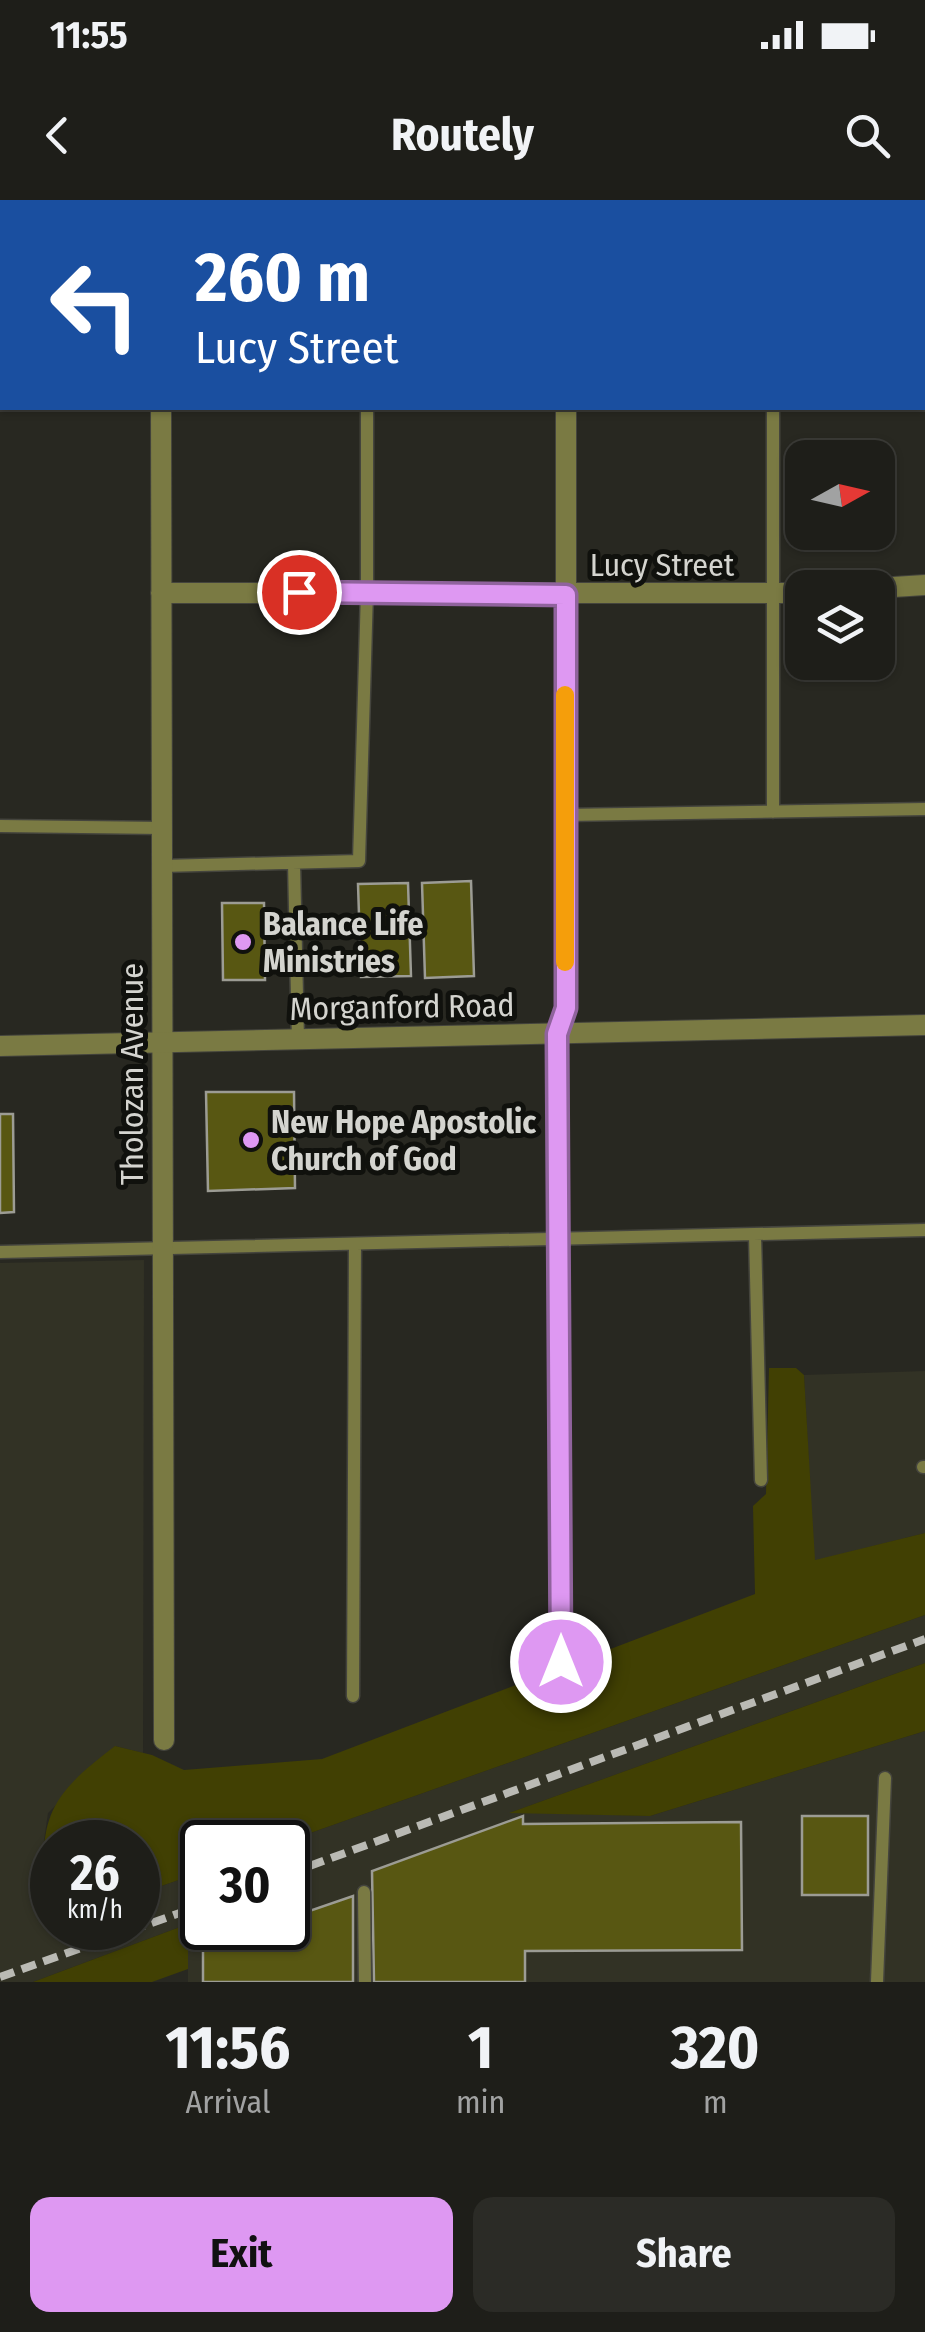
<!DOCTYPE html>
<style>
:root{--surface:#1e1e19;--page:#2b2b26;--text:#f1f3f6;--muted:#a1a2a2;--line:#3c3c38;--accent:#de98f2}
body{margin:0;font-family:"Fira Sans Condensed",sans-serif;background:var(--page);color:var(--text);height:100vh;display:flex;flex-direction:column;font-size:38px;white-space:nowrap}
*{box-sizing:border-box;margin:0}
p{font-size:32px;color:var(--muted)}
.icon{flex:none;width:55px;height:55px;fill:none;stroke:currentColor;stroke-width:2;stroke-linecap:round;stroke-linejoin:round}
.map{position:relative;height:1782px;overflow:hidden}
.drawer{display:flex;flex-direction:column;background:var(--surface);flex:1}
.drawer>*{flex:none}
.top-card{position:absolute;left:0px;top:0px;width:925px;height:210px;box-shadow:0 2px 8px #0004,0 0 0 2px var(--line);background:#1a4fa0;color:#fff;overflow:hidden}
.needle{width:65px;rotate:82deg}
.controls{position:absolute;left:785px;top:240px;display:grid;gap:20px}
.controls a{display:grid;place-items:center;width:110px;height:110px;border-radius:20px;background:var(--surface);box-shadow:0 2px 8px #0004,0 0 0 2px var(--line);font-size:50px}
.speed{position:absolute;left:30px;top:1620px;display:flex;gap:20px;font-size:50px;font-weight:700;text-align:center}
.speed>*{display:grid;place-content:center;width:130px;height:130px;border-radius:50%;background:var(--surface);box-shadow:0 2px 8px #0004,0 0 0 2px var(--line);line-height:1}
.speed small{font-size:25px;font-weight:400}
.speed .limit{border:5px solid #111;border-radius:15px;background:#fff;color:#111}
.pin{position:absolute;display:grid;place-items:center;width:85px;height:85px;color:#fff;margin:-42px;border:5px solid #fff;border-radius:50%;box-shadow:0 2px 10px #0007}
.me{position:absolute;width:110px;margin:-55px;rotate:0deg;stroke-linejoin:round;filter:drop-shadow(0 0 8px #0008)}
.turn{display:flex;align-items:center;gap:35px;height:210px;padding:0 30px;font-size:45px}
.turn .icon{width:130px;height:130px;stroke-width:2.5}
.turn b{display:block;font-size:70px;line-height:85px}
.eta{display:flex;justify-content:space-evenly;align-items:center;height:170px;text-align:center}
.eta b{font-size:60px;font-weight:700;line-height:70px}
.action{display:flex;gap:20px;margin-top:auto;padding:20px 30px}
.action a{flex:1;height:115px;border-radius:20px;background:var(--accent);color:#111;font-size:40px;font-weight:700;line-height:115px;text-align:center}
.action a+a{background:var(--page);color:var(--text)}
.status{display:flex;justify-content:space-between;align-items:center;height:70px;padding:0 50px;background:var(--surface);direction:ltr}
.status svg{height:28px;fill:currentColor}
header{display:flex;justify-content:space-between;align-items:center;height:130px;padding:0 30px;background:var(--surface);font-size:45px;font-weight:700}
.map>svg:first-child{display:block}
.built{fill:#323225}
.green{fill:#414003}
.building{fill:#585712;stroke:#9c9c94;stroke-width:2.5}
.lines{fill:none;stroke-linecap:round;stroke-linejoin:round}
.service-casing{stroke:#44443d;stroke-width:15}
.minor-casing{stroke:#44443d;stroke-width:22}
.tertiary-casing{stroke:#44443d;stroke-width:22}
.service{stroke:#7a7a43;stroke-width:12}
.minor{stroke:#7a7a43;stroke-width:20}
.tertiary{stroke:#7a7a43;stroke-width:20}
.rail{stroke:#babab4;stroke-width:8;stroke-dasharray:15 8;stroke-linecap:butt}
.route-casing{stroke:#90639d;stroke-width:25}
.route{stroke:#de98f2;stroke-width:18}
.slow{stroke:#f59e0b;stroke-width:18}
.poi-dot{fill:#de98f2;stroke:#10110d;stroke-width:4}
.labels{text-anchor:middle;dominant-baseline:central;stroke-width:10;stroke-linejoin:round;paint-order:stroke}
.street-label{font-size:32px;fill:#d4d4cf;stroke:#10110d}
.poi-label{font-size:32px;font-weight:bold;fill:#d4d4cf;stroke:#10110d;text-anchor:start}
</style>
<div class="status"><b>11:55</b><svg viewBox="0 0 49 12"><path d="M0 12V9h3v3zM5 12V6h3v6zM10 12V3h3v9zM15 12V0h3v12zM26 1h20v11H26zM47 4h2v5h-2z"/></svg></div>
<header><svg class="icon" aria-label="back" viewBox="0 0 24 24"><path d="M15 5l-7 7 7 7"/></svg>Routely<svg class="icon" aria-label="search" viewBox="0 0 24 24"><circle cx="10" cy="10" r="6"/><path d="M15 15l6 6"/></svg></header>
<div class="map">
<svg width="925" height="1782" viewBox="0 0 925 1782">
<rect width="100%" height="100%" fill="#282821"/>
<path class="built" d="M144 1060 143 1553 115 1546 48 1613 42 1654 52 1728H138V1694L202 1672V1728H288L285 1642 925 1415V1463L512 1612 650 1616 925 1531V1782H188V1724L33 1782H0V1063Z
M925 1171V1333L814 1361 804 1175Z"/>
<path class="green" d="M769 1168H796L804 1175 815 1360 925 1333V1415L285 1642H202V1672L138 1694V1642H52V1705L45 1700C39 1617 48 1597 115 1546L152 1555 184 1570 322 1559 755 1394 753 1306 766 1294Z
M925 1463V1531L650 1616 509 1613Z
M188 1724V1769L152 1782H33Z"/>
<path class="building" d="M471 681 474 776 425 778 422 683Z
M408 683 411 776 361 777 358 684Z
M222 703H264L265 780H223Z
M206 892H294L295 988 208 991Z
M0 914H13L14 1012 0 1013Z
M523 1616V1624L741 1622 742 1750 525 1751V1782H374L372 1671Z
M802 1616H868V1695H802Z
M353 1696V1782H203V1735L225 1728H288V1705L294 1703 298 1715Z"/>
<g class="lines">
<g class="service-casing">
<path id="service" d="M367 0V2
M772 0V2
M773 208V612
M565 615 925 609
M0 626 163 628
M294 663 298 840
M162 666 359 661 367 392V208
M755 1035 761 1280
M0 1052 925 1030
M923 1267H925
M353 1496 355 1045
M364 1692 365 1782
M877 1782 885 1578"/>
</g>
<g class="minor-casing">
<path id="minor" d="M160 0V2
M566 2V0
M161 208 164 1540
M878 388 925 385
M161 393H802
M561 1462 557 834 566 808V208"/>
</g>
<g class="tertiary-casing">
<path id="tertiary" d="M0 846 925 825"/>
</g>
<use href="#service" class="service"/>
<use href="#minor" class="minor"/>
<use href="#tertiary" class="tertiary"/>
<path class="rail" d="M288 1674 925 1439
M0 1777 202 1705"/>
</g>
<g class="lines">
<g class="route-casing">
<path id="route" d="M299 392 566 395V808L557 834 561 1462"/>
</g>
<use href="#route" class="route"/>
<path class="slow" d="M565 762V495"/>
</g>
<g class="poi-dot">
<circle cx="243" cy="742" r="10"/>
<circle cx="251" cy="940" r="10"/>
</g>
<g class="labels">
<g class="street-label">
<text x="662" y="365">Lucy Street</text>
<text transform="translate(402 807) rotate(-1)">Morganford Road</text>
<text transform="translate(132 874) rotate(-90)">Tholozan Avenue</text>
</g>
<g class="poi-label">
<text x="263" y="724">Balance Life<tspan x="263" dy="37">Ministries</tspan></text>
<text x="271" y="922">New Hope Apostolic<tspan x="271" dy="37">Church of God</tspan></text>
</g>
</g>
</svg>
<div class="controls">
<a><svg class="needle" viewBox="-14 -14 28 28"><path d="M0-13l5 13h-10z" fill="#e53935"/><path d="M0 13l5-13h-10z" fill="#a1a2a2"/></svg></a>
<a><svg class="icon" aria-label="layers" viewBox="0 0 24 24"><path d="M12 4l9 5-9 5-9-5zM3 14l9 5 9-5"/></svg></a>
</div>
<div class="speed"><div>26<small>km/h</small></div><div class="limit">30</div></div>
<div class="pin" style="left:299px;top:392px;background:#d93025"><svg class="icon" aria-label="arrive" viewBox="0 0 24 24"><path d="M6 21V4h12l-3 4 3 4H6"/></svg></div>
<svg class="me" style="left:561px;top:1462px" viewBox="-20 -20 40 40"><circle r="17" fill="#de98f2" stroke="#fff" stroke-width="3"/><path d="M0-11L8 9 0 5-8 9z" fill="#fff"/></svg>
<div class="top-card">
<div class="turn"><svg class="icon" aria-label="left" viewBox="0 0 24 24"><path d="M17 20v-9H6M10 6l-5 5 5 5"/></svg><div><b>260 m</b>Lucy Street</div></div>
</div>
</div>
<section class="drawer">
<div class="eta">
<div><b>11:56</b><p>Arrival</p></div>
<div><b>1</b><p>min</p></div>
<div><b>320</b><p>m</p></div>
</div>
<div class="action"><a>Exit</a><a>Share</a></div>
</section>
